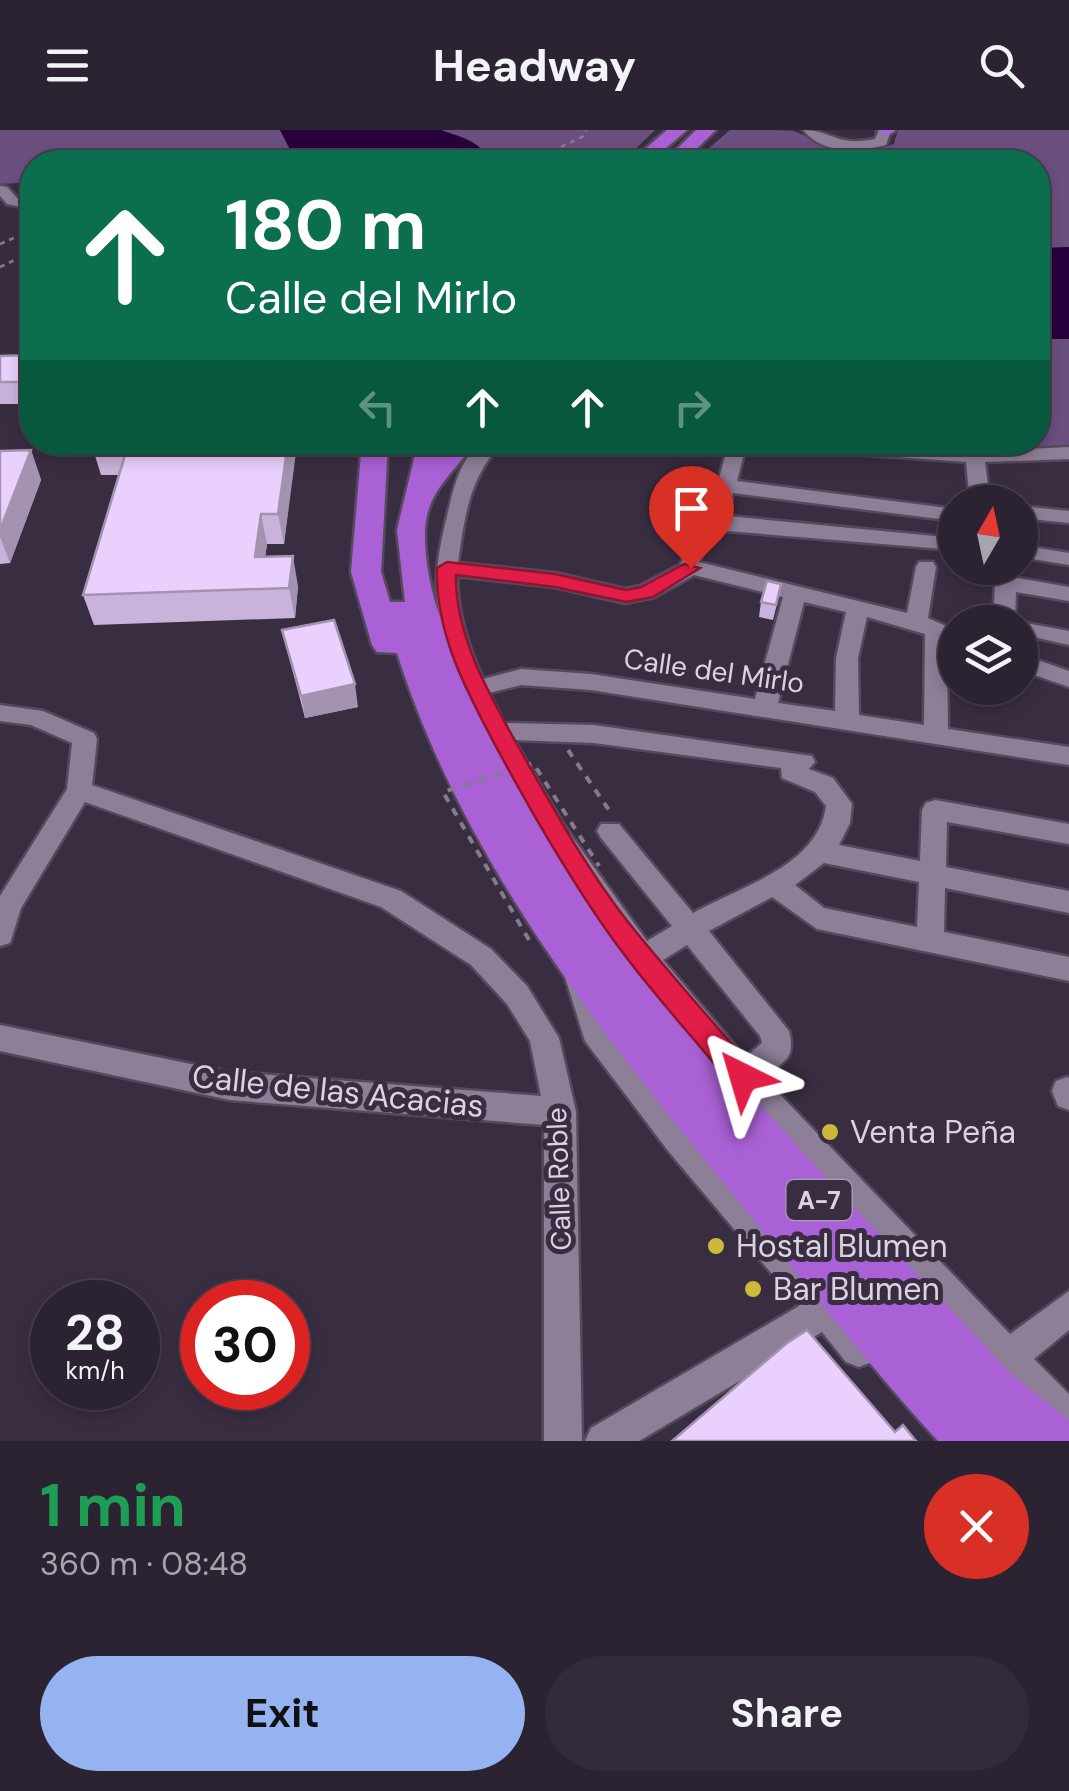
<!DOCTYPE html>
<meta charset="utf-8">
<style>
:root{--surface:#2b2232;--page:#332a3a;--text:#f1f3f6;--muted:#a6a4ac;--line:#473f4d;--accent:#95b2f1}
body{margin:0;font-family:"DM Sans",sans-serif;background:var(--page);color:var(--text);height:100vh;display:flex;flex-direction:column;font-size:38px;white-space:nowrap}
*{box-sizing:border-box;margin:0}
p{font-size:32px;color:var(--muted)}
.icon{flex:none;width:55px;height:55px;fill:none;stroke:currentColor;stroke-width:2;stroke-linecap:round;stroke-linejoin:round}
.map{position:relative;height:1311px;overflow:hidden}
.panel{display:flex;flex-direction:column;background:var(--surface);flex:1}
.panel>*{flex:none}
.hud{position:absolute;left:20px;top:20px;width:1030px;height:305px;border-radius:40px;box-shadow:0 5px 15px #0003,0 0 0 2px var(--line);background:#0b6e4f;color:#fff;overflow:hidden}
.needle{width:65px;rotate:9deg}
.controls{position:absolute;left:938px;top:355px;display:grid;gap:20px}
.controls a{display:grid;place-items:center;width:100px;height:100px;border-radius:50%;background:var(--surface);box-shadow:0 5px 15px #0003,0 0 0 2px var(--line);font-size:50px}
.speed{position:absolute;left:30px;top:1150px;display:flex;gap:20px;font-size:50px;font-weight:700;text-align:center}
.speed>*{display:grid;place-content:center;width:130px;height:130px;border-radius:50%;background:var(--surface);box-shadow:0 5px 15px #0003,0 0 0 2px var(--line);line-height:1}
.speed small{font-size:25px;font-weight:400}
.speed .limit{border:15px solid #d22;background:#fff;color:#111}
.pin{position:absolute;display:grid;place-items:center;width:85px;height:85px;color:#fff;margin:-102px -42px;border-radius:50% 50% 50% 0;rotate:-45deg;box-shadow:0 0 10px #0007}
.pin .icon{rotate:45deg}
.me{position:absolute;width:110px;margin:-55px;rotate:320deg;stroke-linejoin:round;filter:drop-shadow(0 0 8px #0008)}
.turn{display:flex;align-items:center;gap:35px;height:210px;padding:0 40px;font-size:45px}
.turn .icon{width:130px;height:130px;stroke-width:2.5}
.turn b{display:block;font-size:70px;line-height:85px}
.lanes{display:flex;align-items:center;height:95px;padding:0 40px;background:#0003;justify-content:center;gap:50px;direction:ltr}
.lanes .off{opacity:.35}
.round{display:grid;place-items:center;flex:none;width:105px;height:105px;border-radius:52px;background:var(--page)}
.head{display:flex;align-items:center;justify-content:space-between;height:170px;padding:0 40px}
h1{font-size:60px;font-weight:700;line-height:75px;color:#1e9e55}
.primary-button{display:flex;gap:20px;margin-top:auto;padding:20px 40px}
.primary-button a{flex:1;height:115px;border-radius:60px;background:var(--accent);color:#111;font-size:40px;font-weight:700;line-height:115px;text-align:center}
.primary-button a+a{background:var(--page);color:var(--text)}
header{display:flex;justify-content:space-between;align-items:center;height:130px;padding:0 40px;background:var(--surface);font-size:45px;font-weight:700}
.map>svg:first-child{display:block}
.green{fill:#6b4f7f}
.water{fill:#28003c}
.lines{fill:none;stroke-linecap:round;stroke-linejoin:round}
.minor-casing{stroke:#544a5c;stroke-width:5}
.highway-casing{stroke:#544a5c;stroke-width:5}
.path-far1{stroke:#857b8d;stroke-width:2.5;stroke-dasharray:5 5;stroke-linecap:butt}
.path{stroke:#857b8d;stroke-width:4;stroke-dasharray:8 8;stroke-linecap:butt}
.minor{fill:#8d7f98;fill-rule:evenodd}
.highway{fill:#a961d5;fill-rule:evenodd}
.path-bridge{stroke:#857b8d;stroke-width:4;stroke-dasharray:8 8;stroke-linecap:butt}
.wall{fill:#c9b3da}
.shaded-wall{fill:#a492b1}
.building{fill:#ead0fd;stroke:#a492b1;stroke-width:2.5}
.route{fill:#e11d48;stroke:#92132f;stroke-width:2.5}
.poi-dot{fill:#ccb939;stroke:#392d42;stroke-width:4}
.labels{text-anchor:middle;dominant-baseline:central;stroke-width:10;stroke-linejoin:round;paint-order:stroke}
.shield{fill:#392d42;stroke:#aaa1b1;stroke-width:2.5}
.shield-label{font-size:25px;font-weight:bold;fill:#dbd3e1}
.street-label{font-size:28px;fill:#dbd3e1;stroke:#392d42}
.near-street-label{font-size:32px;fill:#dbd3e1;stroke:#392d42}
.near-poi-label{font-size:32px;fill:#dbd3e1;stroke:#392d42;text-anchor:start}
</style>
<header><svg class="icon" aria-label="menu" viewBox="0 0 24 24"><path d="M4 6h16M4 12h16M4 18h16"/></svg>Headway<svg class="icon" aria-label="search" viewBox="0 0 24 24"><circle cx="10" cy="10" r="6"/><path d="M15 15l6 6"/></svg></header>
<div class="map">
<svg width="1069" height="1311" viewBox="0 0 1069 1311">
<rect width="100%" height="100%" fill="#392d42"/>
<path class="green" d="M0 0H280L294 27 251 32H32V52L0 54Z
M441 0H655L622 32H489C481 10 461 7 441 0Z
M730 0C748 0 778 0 794 1 829 16 855 28 894 14L898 0H1069V316L986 320 979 313 1038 312V32H693Z"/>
<path class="water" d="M280 0H441C460 8 481 10 489 32H251L294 27Z
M1069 117V209H1038V118Z"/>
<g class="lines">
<g class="minor-casing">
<path id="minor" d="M803 0C831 0 836 17 875 9L879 0H891L886 15C856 22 824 25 803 0Z
M0 56 7 57 17 68 32 71V79L7 74 0 66Z
M481 312H502C469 349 465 384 458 433L555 443 625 459 640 456 680 435 697 396 708 388 729 312H844L962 320 960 312H976L981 321 1069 317V329L985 332 990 372H970L966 332 746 316 737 351 955 379V391L733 363 727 386 955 408V420L715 400 699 432 907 483 916 437 919 432H933L936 437 928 488 955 500V515L947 513 948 599 1069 617V635L591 560 521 555 489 563 504 593 594 595 812 626 815 632 809 639 833 648 852 674 850 693 839 715 920 731 922 680 926 673 935 670 1069 694V714L947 692 946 737 1069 761V783L945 758 944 802 1069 827V851L817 799 772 767 709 801 789 901C796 929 784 931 764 948L1010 1204 1069 1161V1200L1034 1229 1069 1264V1308L1056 1303C859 1100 651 896 511 649 482 597 450 543 439 483 433 449 439 419 447 386 454 358 458 333 481 312ZM694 445 783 467 755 569 591 544 521 539 483 549C468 517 457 482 457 446L555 457 625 473 654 467ZM804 472 846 482 836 528 835 581 778 573ZM867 487 925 504 924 595 859 585 858 528ZM514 610 594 613 781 638 782 648 815 662 826 676C818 737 740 756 693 783L619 694H601L597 701 601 708 672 796 647 811 563 694ZM824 733 919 752 917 797 824 778 795 755ZM687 815 760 906 762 913 745 927 663 830Z
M1020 376 1069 381V393L1020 388Z
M1020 415 1069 423V435L1020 427Z
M1006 446 1069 457V471L1016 462 1015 491 1069 501V515L1020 504V492H993L995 453Z
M1020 524 1069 541V557L1020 540Z
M0 575 43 581 94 603 97 609 92 655 401 761 491 819 527 856 559 908 576 982 582 1311H544V995L230 970 0 921V895L230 942 541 966 530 911 507 874 471 835 381 777 85 672 21 778 10 813 0 816V766L67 659 72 613 31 595 0 591Z
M579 835 589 838 608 896 691 1002 872 1206 877 1219 872 1232 859 1237 846 1232 822 1202 639 1311H585L591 1298 799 1176 669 1022 585 911 565 847 569 838Z
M1067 947 1069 948V980L1058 976 1052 961 1056 951Z"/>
</g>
<g class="highway-casing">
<path id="highway" d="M667 0H687L650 32H630Z
M696 0H716L683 32H664Z
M877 0H895V1L886 6Z
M362 312H388L381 442 390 472H405L397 400 418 312H444L443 316 476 312C454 342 426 362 425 401 424 461 449 514 474 566 597 827 816 1033 1009 1242L1069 1291V1311H938C871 1238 811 1161 749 1084 609 913 465 737 397 523L377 522 372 515 351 442Z"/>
</g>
<path class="path-far1" d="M552 21 584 6 586 0
M0 114 32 100
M0 137 32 122"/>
<path class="path" d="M568 620 613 686"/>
<use href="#minor" class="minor"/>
<use href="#highway" class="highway"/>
<path class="path-bridge" d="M529 810 443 662 533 633 599 736"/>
</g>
<path class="wall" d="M32 225V274H0V226Z
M95 312H296L284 414H267L265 427 298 456 295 488 94 495 83 465 119 345H101L92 316Z
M31 320 41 350 10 433 0 434V321Z
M778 470 773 490 759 487 761 472Z
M282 500 358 577 305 588Z"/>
<path class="shaded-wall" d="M288 312H296L297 315 284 414 278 384Z
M31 320 41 350 10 433 0 407V400Z
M261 384 267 414 261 457 255 427Z
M293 426 298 456 295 488 289 458Z
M355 554 358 577 305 588 301 566Z"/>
<path class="building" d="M32 225V252H0V226Z
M95 312H288L278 384H261L255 427 293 426 289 458 83 465 128 315 92 316Z
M31 320 0 400V321Z
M767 451 781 454 776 475 761 472Z
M334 490 355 554 301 566 282 500Z
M807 1200 895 1302 903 1295 916 1311H672L787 1213Z"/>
<path class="route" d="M447 432 555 444 626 460 641 457 684 434 700 438 653 467 626 472 555 457 456 445C455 506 489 564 518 616 552 676 585 737 628 792 668 842 711 890 753 938L757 947 753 956 743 960 733 956C691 905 645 855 607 801 567 744 533 685 500 624 469 566 435 506 437 438Z"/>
<g class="poi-dot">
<circle cx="830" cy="1002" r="10"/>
<circle cx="716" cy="1116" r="10"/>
<circle cx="753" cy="1159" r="10"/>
</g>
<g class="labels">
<rect class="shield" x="786.5" y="1050" width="65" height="40" rx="8"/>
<g class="shield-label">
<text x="819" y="1070">A-7</text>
</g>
<g class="street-label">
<text transform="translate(714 541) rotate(8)">Calle del Mirlo</text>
<text transform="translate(559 1049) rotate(-92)">Calle Roble</text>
</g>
<g class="near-street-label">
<text transform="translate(338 961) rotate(6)">Calle de las Acacias</text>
</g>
<g class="near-poi-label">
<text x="850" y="1002">Venta Peña</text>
<text x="736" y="1116">Hostal Blumen</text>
<text x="773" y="1159">Bar Blumen</text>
</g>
</g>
</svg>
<div class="controls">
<a><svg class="needle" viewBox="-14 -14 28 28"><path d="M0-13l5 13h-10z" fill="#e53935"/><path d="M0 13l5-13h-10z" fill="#a6a4ac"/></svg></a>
<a><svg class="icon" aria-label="layers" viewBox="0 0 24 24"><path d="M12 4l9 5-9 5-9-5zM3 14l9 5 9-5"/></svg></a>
</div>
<div class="speed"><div>28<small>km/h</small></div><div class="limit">30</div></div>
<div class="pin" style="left:691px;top:438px;background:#d93025"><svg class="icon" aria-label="arrive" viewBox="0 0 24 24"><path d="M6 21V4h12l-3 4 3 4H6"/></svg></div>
<svg class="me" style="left:743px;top:947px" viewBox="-20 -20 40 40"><path d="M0-17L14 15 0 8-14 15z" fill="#e11d48" stroke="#fff" stroke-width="4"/></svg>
<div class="hud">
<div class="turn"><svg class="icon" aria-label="ahead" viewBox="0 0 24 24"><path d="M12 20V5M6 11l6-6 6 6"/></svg><div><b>180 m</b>Calle del Mirlo</div></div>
<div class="lanes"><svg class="icon off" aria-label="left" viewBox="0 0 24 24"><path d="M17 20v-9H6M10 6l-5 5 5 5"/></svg><svg class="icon" aria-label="ahead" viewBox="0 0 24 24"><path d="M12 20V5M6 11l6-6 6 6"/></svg><svg class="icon" aria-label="ahead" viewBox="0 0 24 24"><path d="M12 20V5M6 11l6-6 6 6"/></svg><svg class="icon off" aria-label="right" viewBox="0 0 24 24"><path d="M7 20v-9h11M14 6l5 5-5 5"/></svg></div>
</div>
</div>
<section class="panel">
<div class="head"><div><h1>1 min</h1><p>360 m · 08:48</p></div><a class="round" style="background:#d93025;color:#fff"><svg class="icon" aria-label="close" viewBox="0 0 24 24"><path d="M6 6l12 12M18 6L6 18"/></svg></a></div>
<div class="primary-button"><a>Exit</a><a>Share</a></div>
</section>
